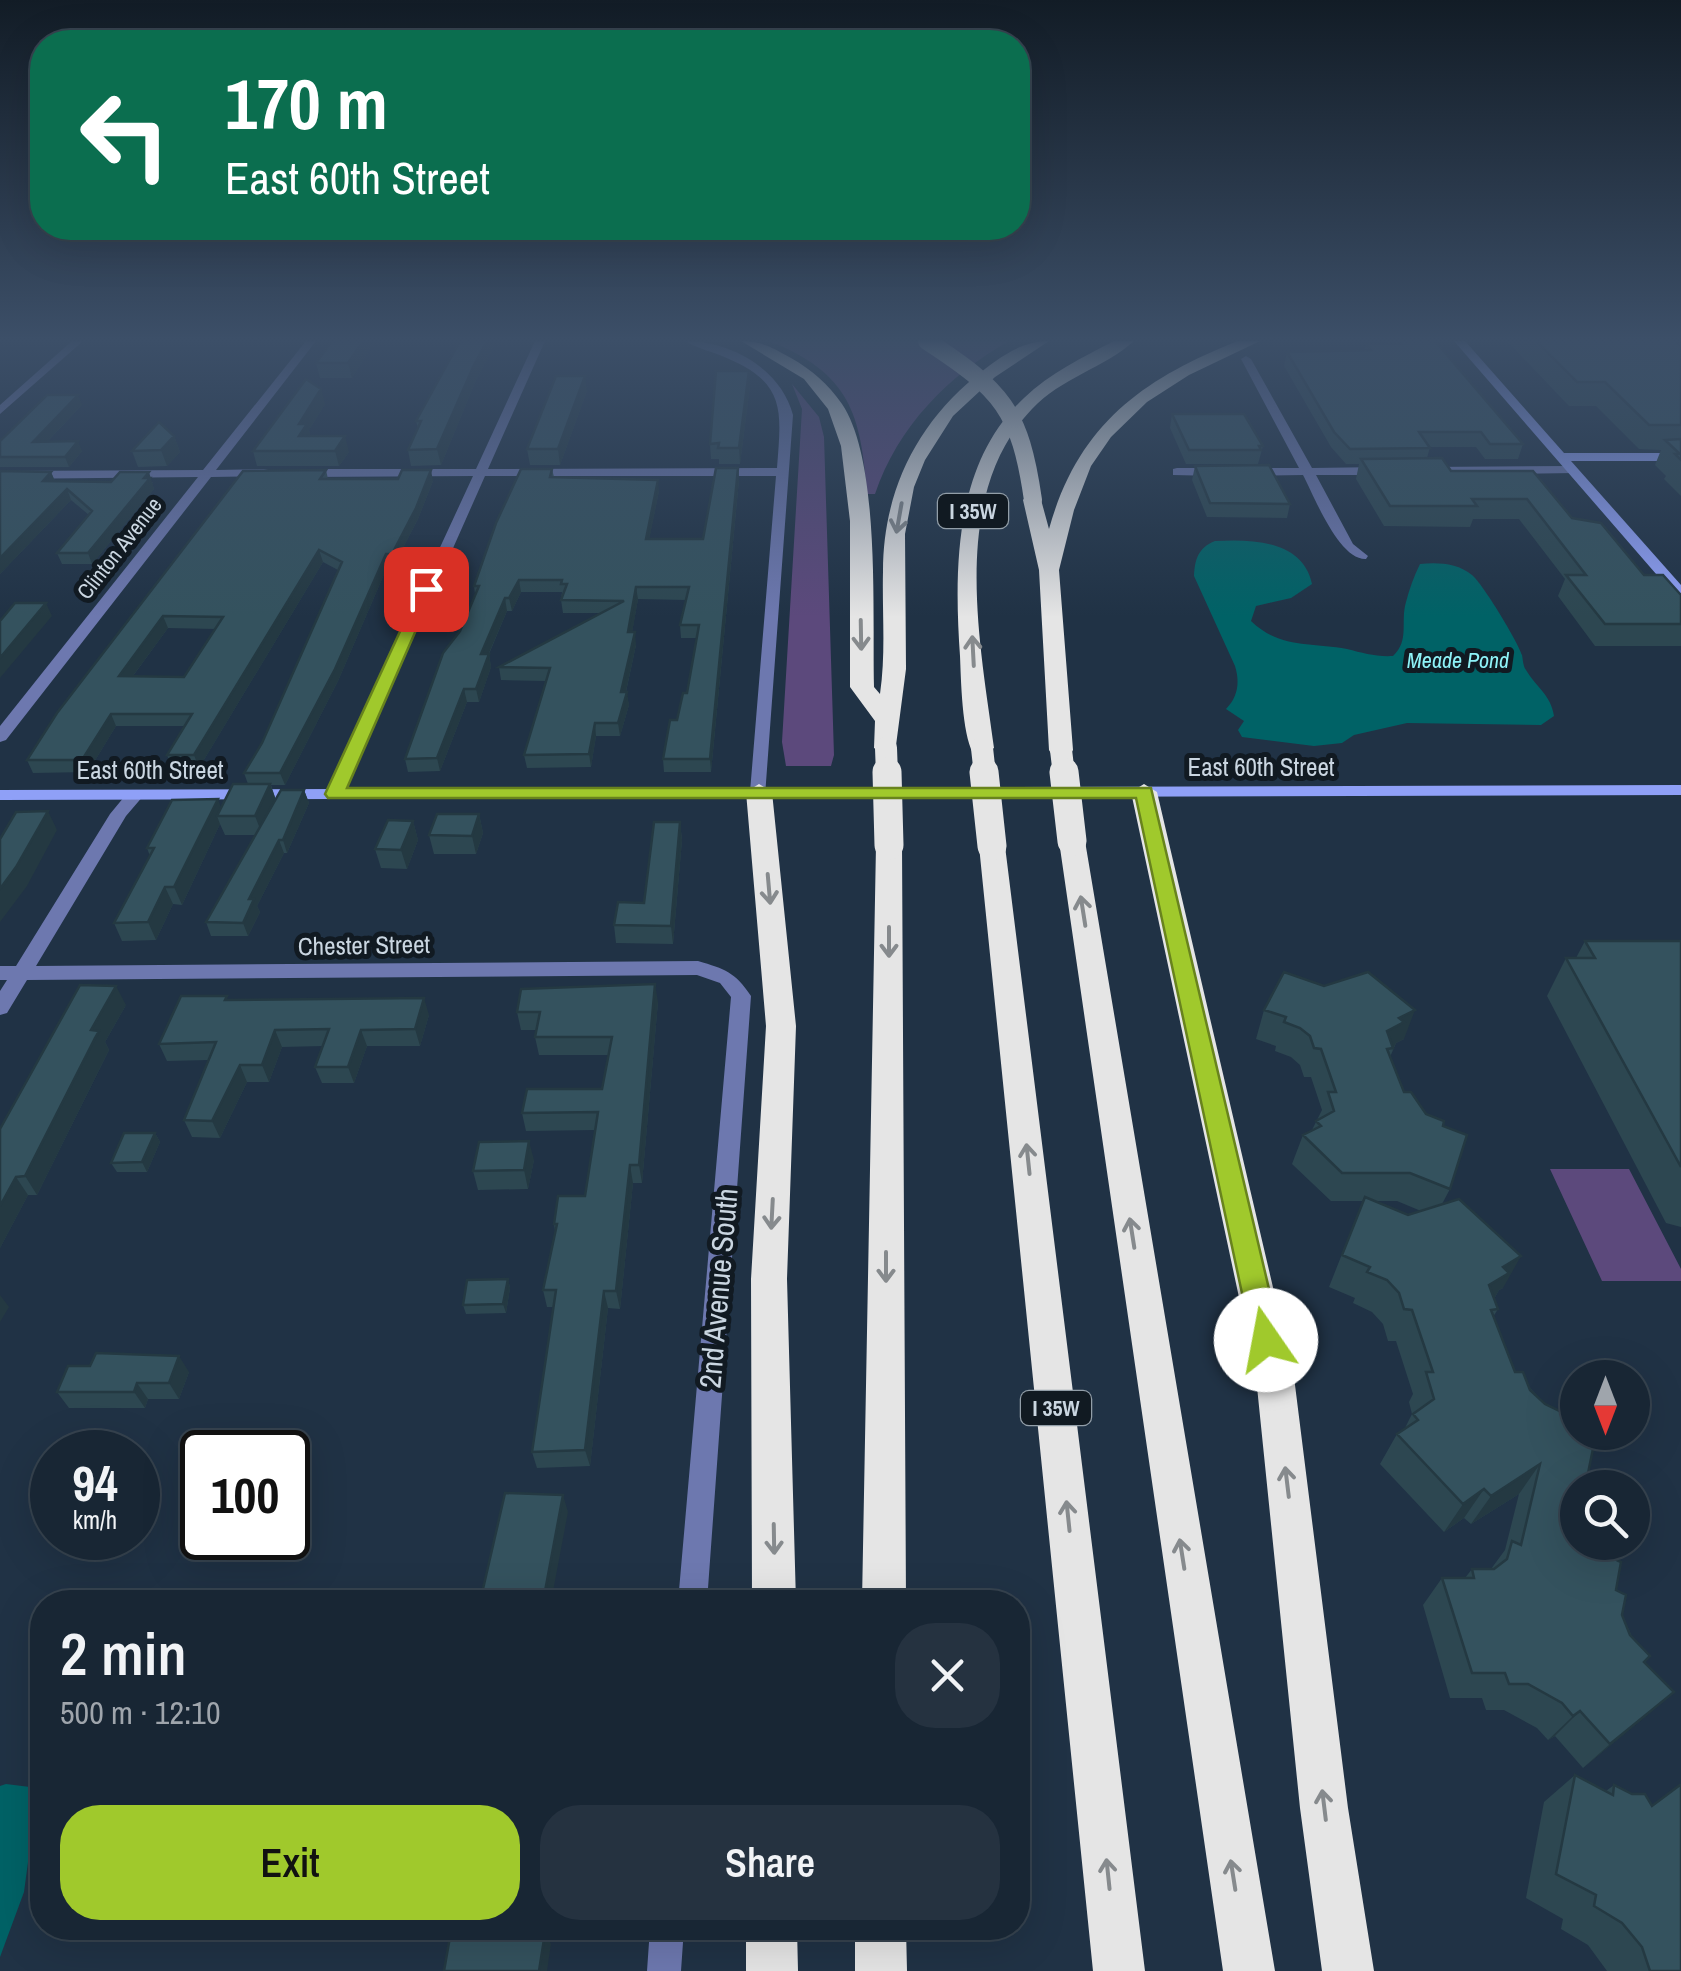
<!DOCTYPE html>
<meta charset="utf-8">
<style>
:root{--surface:#182634;--page:#253240;--text:#f1f3f6;--muted:#9fa5ac;--line:#36434f;--accent:#a0c92c}
body{margin:0;font-family:"Archivo Narrow",sans-serif;background:var(--page);color:var(--text);height:100vh;display:flex;flex-direction:column;font-size:38px;white-space:nowrap}
*{box-sizing:border-box;margin:0}
p{font-size:32px;color:var(--muted)}
.icon{flex:none;width:55px;height:55px;fill:none;stroke:currentColor;stroke-width:2;stroke-linecap:round;stroke-linejoin:round}
.map{position:relative;flex:1;overflow:hidden}
.details{position:absolute;left:30px;top:1590px;width:1000px;height:350px;display:flex;flex-direction:column;background:var(--surface);border-radius:40px;box-shadow:0 10px 40px #0002,0 0 0 2px var(--line)}
.details>*{flex:none}
.guide{position:absolute;left:30px;top:30px;width:1000px;height:210px;border-radius:40px;box-shadow:0 10px 40px #0002,0 0 0 2px var(--line);background:#0b6e4f;color:#fff;overflow:hidden}
.needle{width:65px;rotate:180deg}
.tools{position:absolute;left:1560px;top:1360px;display:grid;gap:20px}
.tools a{display:grid;place-items:center;width:90px;height:90px;border-radius:50%;background:var(--surface);box-shadow:0 10px 40px #0002,0 0 0 2px var(--line);font-size:50px}
.speed{position:absolute;left:30px;top:1430px;display:flex;gap:20px;font-size:50px;font-weight:700;text-align:center}
.speed>*{display:grid;place-content:center;width:130px;height:130px;border-radius:50%;background:var(--surface);box-shadow:0 10px 40px #0002,0 0 0 2px var(--line);line-height:1}
.speed small{font-size:25px;font-weight:400}
.speed .limit{border:5px solid #111;border-radius:15px;background:#fff;color:#111}
.pin{position:absolute;display:grid;place-items:center;width:85px;height:85px;color:#fff;margin:-42px;border-radius:20px;box-shadow:0 5px 15px #0006}
.me{position:absolute;width:110px;margin:-55px;rotate:348deg;stroke-linejoin:round;filter:drop-shadow(0 0 8px #0008)}
.turn{display:flex;align-items:center;gap:35px;height:210px;padding:0 30px;font-size:45px}
.turn .icon{width:130px;height:130px;stroke-width:2.5}
.turn b{display:block;font-size:70px;line-height:85px}
.round{display:grid;place-items:center;flex:none;width:105px;height:105px;border-radius:40px;background:var(--page)}
.summary{display:flex;align-items:center;justify-content:space-between;height:170px;padding:0 30px}
h1{font-size:60px;font-weight:600;line-height:75px}
.cta{display:flex;gap:20px;margin-top:auto;padding:20px 30px}
.cta a{flex:1;height:115px;border-radius:40px;background:var(--accent);color:#111;font-size:40px;font-weight:600;line-height:115px;text-align:center}
.cta a+a{background:var(--page);color:var(--text)}
.map>svg:first-child{display:block}
.green{fill:#5c497c}
.water{fill:#006266}
.lines{fill:none;stroke-linecap:round;stroke-linejoin:round}
.street{fill:#6d78af;fill-rule:evenodd}
.secondary{fill:#8fa0f7;fill-rule:evenodd}
.highway{fill:#e5e5e5;fill-rule:evenodd}
.highway-bridge-far2{stroke:#e5e5e5;stroke-width:18}
.highway-bridge-far1{stroke:#e5e5e5;stroke-width:22}
.highway-bridge{stroke:#e5e5e5;stroke-width:29}
.wall{fill:#2d4751;fill-rule:evenodd}
.shaded-wall{fill:#243942}
.building{fill:#34525e;stroke:#243942;stroke-width:2.5;fill-rule:evenodd}
.oneway{stroke:#868a8d}
.route{fill:#a0c92c;stroke:#68831d;stroke-width:2.5}
.labels{text-anchor:middle;dominant-baseline:central;stroke-width:10;stroke-linejoin:round;paint-order:stroke}
.shield{fill:#111a22;stroke:#929ea8;stroke-width:2.5}
.shield-label{font-size:22px;font-weight:bold;fill:#cad6e1}
.far-street-label{font-size:22px;fill:#cad6e1;stroke:#111a22}
.far-water-label{font-size:22px;font-style:italic;fill:#8ef3f8;stroke:#111a22}
.street-label{font-size:25px;fill:#cad6e1;stroke:#111a22}
.near-street-label{font-size:30px;fill:#cad6e1;stroke:#111a22}
</style>
<div class="map">
<svg width="1681" height="1971" viewBox="0 0 1681 1971">
<rect width="100%" height="100%" fill="#203245"/>
<path class="green" d="M769 341H1009C948 376 898 426 875 494H867C861 414 850 373 769 341Z
M792 384 819 417 824 437 834 755 831 766H786L782 742 802 409Z
M1550 1169H1629L1681 1269V1281H1602Z"/>
<path class="water" d="M1215 541C1252 539 1303 540 1312 584L1291 598 1256 606 1251 621C1280 649 1310 642 1347 649 1363 653 1376 657 1393 656 1410 640 1400 622 1406 602 1409 590 1414 576 1420 564 1437 562 1458 563 1472 575 1483 584 1518 642 1522 655 1523 660 1523 666 1526 670 1536 687 1551 695 1554 716L1541 725 1407 723 1354 735 1342 743 1314 746 1242 737 1238 730 1244 721 1226 709C1238 697 1240 682 1235 666L1194 576C1195 559 1198 548 1215 541Z
M6 1784 38 1788 24 1892 0 1957V1786Z"/>
<g class="lines">
<path class="street" d="M72 341H83L0 414V405Z
M306 341H316L216 470 264 469 268 470V476L211 477 6 740 0 742V726L198 477 0 479V471L203 470Z
M535 341H545L488 469 777 468C781 413 787 384 729 359 714 352 698 349 685 341 731 341 781 369 793 415L765 796 759 797 750 792 776 476H485L344 794 335 799 326 794 473 476 303 477 297 473 303 469H476Z
M1246 356 1251 359 1312 468 1383 467 1389 471 1383 475H1316L1353 544 1368 556 1366 559C1339 560 1315 498 1303 475L1247 476 1241 472 1247 468H1299L1241 359Z
M1570 466 1576 470 1574 473 1427 475 1421 471 1427 467Z
M1177 468H1218L1224 472 1218 476 1173 475V469Z
M135 790 144 795 126 816 36 966 698 961C725 969 735 972 751 996L707 1602H678L731 997 720 983 697 975 27 980 7 1013 0 1015V991L7 980H0V966H16L110 814 129 791Z
M650 1928H684L681 1971H647Z"/>
<path class="secondary" d="M1454 341H1465L1564 453H1681V461H1571L1681 585V598L1676 597Z
M1681 785V795L0 800V790Z"/>
<path class="highway" d="M741 341C762 341 773 348 791 358 812 370 828 384 842 404 881 462 872 616 874 687L880 694C886 653 882 613 883 571 883 494 915 426 975 377 997 359 1020 341 1049 341L995 377 953 416 925 460 914 487 905 534 906 669 895 753 886 755 874 748 875 721 850 687V521L841 446 828 409 804 379Z
M1114 341H1134C1104 368 1061 378 1032 409 949 495 980 642 994 748L982 755 973 753C962 733 961 680 960 656 954 568 954 463 1024 398 1050 373 1083 357 1114 341Z
M1238 341H1260L1189 375 1147 402 1111 437 1091 466 1074 510 1059 570 1073 750 1070 755H1052L1049 750 1039 570 1023 500 1026 496H1040L1049 529C1078 425 1142 379 1238 341Z
M759 784 772 792 796 1026 787 1279 796 1602H752L751 1279 766 1026 746 792Z
M1144 784 1157 792 1294 1377 1348 1808 1374 1971H1322L1300 1808 1256 1377 1131 792Z
M1072 833 1085 841 1275 1971H1223L1059 841Z
M889 837 902 845 906 1602H862L876 845Z
M992 838 1005 846 1145 1971H1093L979 846Z
M746 1928H797L798 1971H746Z
M855 1928H906L907 1971H855Z"/>
<path class="highway-bridge-far2" d="M927 341C1002 390 1020 410 1033 500"/>
<path class="highway-bridge-far1" d="M886 748 887 775
M982 748 985 775
M1061 750 1064 775"/>
<path class="highway-bridge" d="M887 772 889 845
M984 772 992 846
M1064 772 1072 841"/>
</g>
<path class="wall" d="M375 341 352 378H320L316 363Z
M1384 341H1435L1523 444 1518 459H1485L1476 447H1430L1427 458 1451 471H1533L1572 518 1644 575 1681 595V646H1595L1558 596 1565 579 1519 519H1473L1470 527 1384 526 1356 479 1359 464H1346L1331 447 1284 366 1287 352 1364 351 1366 344H1387Z
M1507 341H1681V496L1664 479 1666 476 1655 465 1661 450 1639 449 1596 406H1569Z
M493 348 476 380 441 465 411 466 408 450 418 428 416 421Z
M750 386 740 464H719V459H711L710 444Z
M587 391 560 465H530L527 449Z
M325 404 309 430 310 436 349 452 339 466H257L253 451Z
M82 405 47 442 82 451 69 467H0V441Z
M1172 414 1263 446 1258 464H1186L1170 428Z
M174 436 180 452 167 466 138 467 132 451Z
M1195 466 1290 504 1287 518 1207 517 1192 480Z
M738 468 739 480 711 772H664L663 759 687 693 697 638H681L680 625 686 600 638 599 632 632 636 645 626 692 629 705 620 736H596L591 767 527 768 524 755 546 681 501 680 499 667 601 613H563L561 600 562 592H521L512 611H507L489 654 491 667 479 702H467L440 771 408 772 405 759 475 594 474 586 552 469 554 477 659 491 649 539H703Z
M326 470 328 479 433 481 418 519 394 565H388L338 681 285 785H271L276 800 304 790 309 803 287 853H284L257 906 260 912 248 936H211L206 922 256 835H225L220 824 182 905 173 904 156 940 122 941 114 923 150 856 147 848 221 809 248 784 244 773 262 743 338 570 323 562 199 768 172 767 167 755 184 726H116L88 772 33 773 27 760 57 713ZM168 628 216 629 184 677 133 676Z
M0 471 51 472 55 481 153 482 152 483 154 489 92 564H62L57 553 89 515 71 500 0 574Z
M479 814 483 833 476 854H434L429 835Z
M413 821 418 840 407 869 381 868 375 849Z
M680 822 682 840 673 944 616 943 614 925 644 903Z
M1585 941H1681V1227L1666 1223 1547 996 1566 958H1576Z
M229 1000 429 1015 420 1046H367L354 1083H322L315 1067 323 1046 282 1047 269 1082H247L220 1138 192 1137 184 1120 209 1060 167 1061 159 1044Z
M658 1002 642 1183H633L620 1309 608 1308 590 1466 537 1468 532 1452 554 1307H547L543 1290 555 1231 554 1224 585 1196 595 1130 526 1131 522 1113 602 1089 608 1055H539L535 1037 536 1030H521L517 1012Z
M126 1005 105 1042 109 1050 37 1195H28L0 1248V1129Z
M1264 1010 1404 1039 1396 1043 1390 1057 1404 1092 1426 1114 1443 1126 1450 1189 1442 1204 1503 1288 1499 1290 1494 1299 1498 1309 1493 1317 1515 1372 1545 1404 1566 1420 1574 1540 1616 1590 1622 1615 1644 1662 1674 1692 1583 1768 1555 1736 1548 1740 1537 1728 1504 1710H1486L1482 1698H1450L1423 1605 1442 1578H1465L1472 1569H1491L1505 1550 1519 1494 1471 1524 1464 1518 1444 1532 1380 1464 1397 1434 1404 1430 1412 1414 1409 1402 1413 1394 1396 1341H1388L1383 1324 1372 1312 1353 1303 1355 1298 1329 1287 1363 1201H1331L1292 1164 1303 1135 1312 1130 1322 1110 1311 1077H1304L1300 1065 1291 1057 1275 1051 1276 1046 1256 1039ZM1376 1201H1397L1421 1211 1408 1215Z
M155 1133 160 1142 147 1172H117L111 1163Z
M534 1160 528 1189 478 1190 473 1171Z
M508 1279 510 1288 506 1313 466 1314 463 1305Z
M90 1366 189 1372 179 1399H148L145 1408H69L57 1392Z
M1575 1775 1606 1791 1614 1785 1632 1794 1681 1971H1607L1588 1945 1561 1929 1563 1919 1526 1898 1544 1802Z"/>
<path class="shaded-wall" d="M363 341H375L352 378 348 363Z
M487 341H492L493 348 476 380 441 465 437 449 474 365Z
M749 371 750 386 740 464 739 448Z
M585 376 587 391 560 465 558 449Z
M321 389 325 404 309 430 311 439 303 451 299 424Z
M78 395 82 405 37 452 33 442Z
M174 436 180 452 167 466 161 450Z
M345 436 349 452 339 466 335 451Z
M78 441 82 451 69 467 65 457Z
M738 468 739 480 711 772 710 759Z
M431 470 433 481 418 519 394 565 392 554Z
M51 472 55 482 43 481Z
M149 472 154 489 92 564 88 553Z
M658 480 659 491 647 551 646 539Z
M67 489 71 500 0 574V558Z
M319 550 323 562 199 768 194 755Z
M386 554 388 565 338 681 285 785 280 773Z
M519 580 521 592 512 611 509 598Z
M636 587 638 599 630 645 628 632Z
M505 598 507 611 483 667 481 654Z
M46 603 52 616 0 678V658Z
M163 616 168 628 124 688 119 676Z
M635 632 636 645 623 705 621 692Z
M489 654 491 667 479 702 476 689Z
M464 689 467 702 440 771 437 758Z
M627 692 629 705 620 736 618 723Z
M111 714 116 726 88 772 82 760Z
M595 723 596 736 591 767 589 754Z
M270 784 277 803 262 834 255 816Z
M304 790 309 803 287 853 283 840Z
M218 799 224 816H217L220 824 182 905 174 887Z
M48 811 57 830 27 886 0 922V889Z
M479 814 483 833 476 854 472 836Z
M413 821 418 840 407 869 401 850Z
M680 822 682 840 673 944 671 926Z
M279 840 284 853 257 906 260 912 248 936 243 923 249 899Z
M165 887 173 904 156 940 148 922Z
M655 984 658 1002 642 1183 639 1165Z
M116 986 126 1005 105 1042 109 1050 37 1195 25 1176 91 1030Z
M424 998 429 1015 420 1046 415 1029Z
M1415 1010 1404 1039 1396 1043 1392 1051 1393 1048 1387 1031 1399 1018Z
M275 1030 282 1047 269 1082 262 1065Z
M361 1030 367 1046 354 1083 348 1067Z
M240 1065 247 1082 220 1138 212 1121Z
M155 1133 160 1142 147 1172 142 1162Z
M529 1141 534 1160 528 1189 524 1170Z
M630 1165 633 1183 620 1309 616 1291Z
M16 1177 28 1195 0 1248V1206Z
M1521 1256 1503 1288 1499 1290 1491 1304 1489 1285 1503 1267Z
M508 1279 510 1288 506 1313 503 1304Z
M604 1291 608 1308 590 1466 585 1450Z
M0 1295 9 1307 0 1322Z
M179 1356 189 1372 179 1399 169 1383Z
M137 1383 148 1399 145 1408 134 1392Z
M1540 1464 1519 1494 1471 1524 1491 1496Z
M1484 1489 1464 1518 1444 1532 1463 1504Z
M563 1495 568 1512 551 1602H543Z
M1674 1692 1645 1717 1583 1768 1610 1744Z
M1580 1711 1555 1736 1548 1740 1573 1716Z
M545 1933 551 1944 547 1971H539Z"/>
<path class="building" d="M332 341H363L348 363H316Z
M460 341H487L474 365 437 449 408 450 421 421H416Z
M1399 341H1435L1523 444H1490L1481 432H1419L1430 448 1350 449 1334 432 1287 352 1371 350 1366 344H1401Z
M1536 341H1675L1681 346V425H1649L1605 382H1577Z
M716 371H749L739 448H718L719 443 710 444Z
M556 376H585L558 449H527Z
M306 379 321 389 299 424H307L299 436H345L335 451H253Z
M47 395H78L33 442 78 441 65 457H0V441Z
M1172 414H1244L1263 446H1259L1261 450H1189Z
M159 422 174 436 161 450 132 451Z
M1681 439V460L1675 454H1680L1665 440Z
M1442 458 1451 471H1533L1572 518 1601 523 1644 575H1663L1681 595V624H1605L1566 575H1586L1527 499H1472L1477 506H1390L1361 459Z
M1269 465 1290 504 1210 503 1195 466Z
M716 468H738L710 759H663L670 720H677L683 693H687L699 625H680L689 587H636L628 632H635L621 692H627L618 723H595L589 754 524 755 550 668 499 667 624 601 561 600 567 584H561L562 580H519L509 598H505L481 654H489L476 689H464L437 758 405 759 443 653 460 631 479 586H474L496 523 521 469H552L550 477 658 480 646 539H703Z
M326 470 320 479H398L402 470H431L416 508 392 554H386L335 669 280 773H244L262 743 342 562 319 550 194 755H167L192 714H111L82 760H27L57 713 243 471ZM163 616 223 617 184 677 119 676Z
M0 471 51 472 43 481 111 482 120 472H149L144 478H150L88 553H57L92 511 67 489 0 558Z
M15 603H46L0 658V621Z
M233 784H270L255 816H217Z
M281 790H304L283 840H279L249 899H254L243 923 206 922Z
M218 799 174 887H165L148 922 114 923 154 848H147L172 800Z
M48 811 16 867 0 889V839L16 812Z
M437 814H479L472 836 429 835Z
M388 820 413 821 401 850 375 849Z
M654 822H680L671 926 614 925 618 902 644 903Z
M1585 941H1681V1167L1566 958H1595Z
M1284 972 1324 986 1368 972 1415 1010 1399 1018 1404 1022 1387 1031 1393 1048 1387 1049 1404 1092H1411L1426 1114 1444 1121 1443 1126 1467 1135 1450 1189 1410 1173H1342L1303 1135 1321 1126 1316 1121 1334 1111 1328 1092H1336L1321 1049 1314 1048 1310 1036 1300 1028 1284 1022 1286 1017 1264 1010Z
M655 984 639 1165H630L616 1291H604L585 1450 532 1452 556 1290H543L557 1224H554L558 1196H585L598 1112 522 1113 527 1089H602L612 1037H535L540 1012H517L521 989Z
M80 985 116 986 91 1030 99 1031 95 1038 25 1176 16 1177 0 1206V1129Z
M181 996H227L225 1000 424 998 415 1029 361 1030 348 1067H315L329 1029 275 1030 262 1065H240L212 1121 184 1120 216 1042 159 1044Z
M124 1133H155L142 1162 111 1163Z
M529 1141 524 1170 473 1171 479 1142Z
M1365 1197 1408 1215 1459 1199 1521 1256 1503 1267 1509 1273 1489 1285 1498 1309 1491 1310 1515 1372H1523L1530 1390 1545 1404 1566 1414V1420L1578 1426V1432L1596 1434 1585 1488H1578V1524L1574 1540 1621 1562 1616 1590 1626 1595 1622 1615 1630 1635 1650 1656 1644 1662 1674 1692 1610 1744 1580 1711 1573 1716 1562 1703 1528 1684H1509L1505 1673H1472L1442 1578H1474L1472 1569H1494L1507 1559 1512 1541 1521 1545 1540 1464 1491 1496 1484 1489 1463 1504 1397 1434 1418 1420 1413 1414 1434 1399 1426 1372H1433L1412 1310 1404 1309 1399 1293 1387 1280 1367 1272 1370 1267 1342 1255Z
M508 1279 503 1304 463 1305 467 1280Z
M96 1353 179 1356 169 1383H137L134 1392H57L68 1366H90Z
M505 1493 563 1495 543 1602H480Z
M1575 1775 1613 1795 1614 1785 1632 1794H1645L1652 1806 1680 1785 1681 1786V1971H1650L1642 1947 1622 1923 1594 1906 1596 1895 1556 1874Z
M451 1931 545 1933 539 1971H444Z"/>
<defs><path id="oneway-shaft" d="M-6 0H5M1.5-3L5.5 0L1.5 3" fill="none" stroke-width="1.6" stroke-linecap="round" stroke-linejoin="round" transform="scale(2.5)"/></defs>
<g class="oneway">
<use href="#oneway-shaft" transform="translate(899 518) rotate(100)"/>
<use href="#oneway-shaft" transform="translate(861 635) rotate(89)"/>
<use href="#oneway-shaft" transform="translate(973 651) rotate(-93)"/>
<use href="#oneway-shaft" transform="translate(769 889) rotate(85)"/>
<use href="#oneway-shaft" transform="translate(1083 911) rotate(-99)"/>
<use href="#oneway-shaft" transform="translate(889 942) rotate(90)"/>
<use href="#oneway-shaft" transform="translate(1028 1159) rotate(-96)"/>
<use href="#oneway-shaft" transform="translate(772 1214) rotate(93)"/>
<use href="#oneway-shaft" transform="translate(1132 1233) rotate(-99)"/>
<use href="#oneway-shaft" transform="translate(886 1267) rotate(90)"/>
<use href="#oneway-shaft" transform="translate(1287 1482) rotate(-97)"/>
<use href="#oneway-shaft" transform="translate(1068 1516) rotate(-96)"/>
<use href="#oneway-shaft" transform="translate(774 1539) rotate(89)"/>
<use href="#oneway-shaft" transform="translate(1182 1554) rotate(-99)"/>
<use href="#oneway-shaft" transform="translate(1324 1805) rotate(-97)"/>
<use href="#oneway-shaft" transform="translate(1108 1874) rotate(-96)"/>
<use href="#oneway-shaft" transform="translate(1233 1875) rotate(-99)"/>
</g>
<linearGradient id="sky" x2="0" y2="1"><stop stop-color="#121c26"/><stop offset="0.55" stop-color="#3c4f68"/><stop offset="1" stop-color="#3c4f68" stop-opacity="0"/></linearGradient>
<rect width="1681" height="617" fill="url(#sky)"/>
<path class="route" d="M421 586 434 589 347 788H1151L1281 1340 1277 1349 1266 1353 1256 1349 1252 1340 1136 798H328L325 794Z"/>
<g class="labels">
<g class="shield">
<rect x="938" y="494" width="70" height="34" rx="8"/>
<rect x="1021" y="1391" width="70" height="34" rx="8"/>
</g>
<g class="shield-label">
<text x="973" y="511">I 35W</text>
<text x="1056" y="1408">I 35W</text>
</g>
<g class="far-street-label">
<text transform="translate(119 548) rotate(-52)">Clinton Avenue</text>
</g>
<g class="far-water-label">
<text x="1458" y="660">Meade Pond</text>
</g>
<g class="street-label">
<text x="1261" y="767">East 60th Street</text>
<text x="150" y="770">East 60th Street</text>
<text transform="translate(364 945) rotate(-1)">Chester Street</text>
</g>
<g class="near-street-label">
<text transform="translate(718 1288) rotate(-85)">2nd Avenue South</text>
</g>
</g>
</svg>
<div class="tools">
<a><svg class="needle" viewBox="-14 -14 28 28"><path d="M0-13l5 13h-10z" fill="#e53935"/><path d="M0 13l5-13h-10z" fill="#9fa5ac"/></svg></a>
<a><svg class="icon" aria-label="search" viewBox="0 0 24 24"><circle cx="10" cy="10" r="6"/><path d="M15 15l6 6"/></svg></a>
</div>
<div class="speed"><div>94<small>km/h</small></div><div class="limit">100</div></div>
<div class="pin" style="left:426px;top:589px;background:#d93025"><svg class="icon" aria-label="arrive" viewBox="0 0 24 24"><path d="M6 21V4h12l-3 4 3 4H6"/></svg></div>
<svg class="me" style="left:1266px;top:1340px" viewBox="-20 -20 40 40"><circle r="19" fill="#fff"/><path d="M0-13L10 11 0 6-10 11z" fill="#a0c92c"/></svg>
<div class="guide">
<div class="turn"><svg class="icon" aria-label="left" viewBox="0 0 24 24"><path d="M17 20v-9H6M10 6l-5 5 5 5"/></svg><div><b>170 m</b>East 60th Street</div></div>
</div>
<section class="details">
<div class="summary"><div><h1>2 min</h1><p>500 m · 12:10</p></div><a class="round"><svg class="icon" aria-label="close" viewBox="0 0 24 24"><path d="M6 6l12 12M18 6L6 18"/></svg></a></div>
<div class="cta"><a>Exit</a><a>Share</a></div>
</section>
</div>
